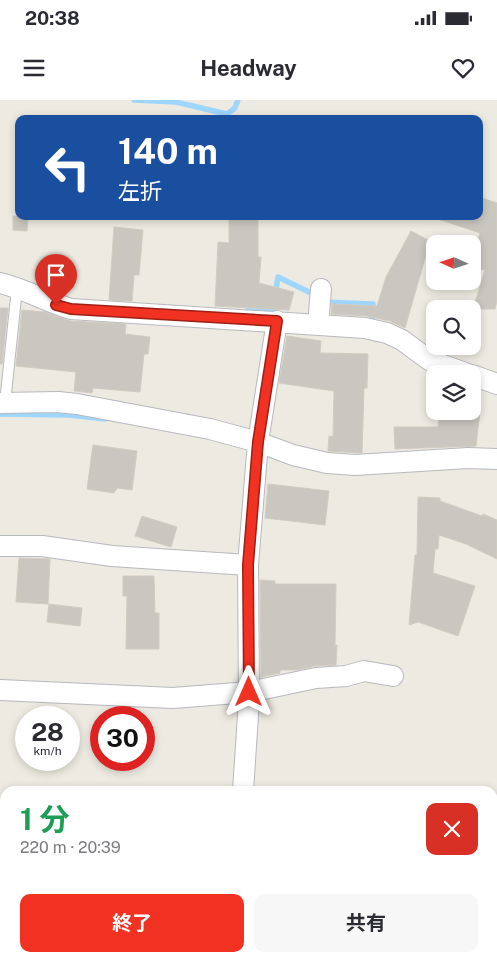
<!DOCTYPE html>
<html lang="ja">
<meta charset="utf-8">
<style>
:root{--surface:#fff;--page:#f7f7f7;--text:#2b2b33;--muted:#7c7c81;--accent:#f13122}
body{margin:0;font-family:"Public Sans","Noto Sans JP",sans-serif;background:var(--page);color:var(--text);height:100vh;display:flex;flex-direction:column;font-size:19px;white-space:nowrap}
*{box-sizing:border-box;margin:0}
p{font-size:16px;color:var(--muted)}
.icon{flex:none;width:28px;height:28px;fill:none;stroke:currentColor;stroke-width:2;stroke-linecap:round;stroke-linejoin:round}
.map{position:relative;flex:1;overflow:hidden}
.drawer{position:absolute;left:0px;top:686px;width:498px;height:176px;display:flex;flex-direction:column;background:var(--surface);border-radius:15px 15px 0 0;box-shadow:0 2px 8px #0003}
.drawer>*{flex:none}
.hud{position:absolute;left:15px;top:15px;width:468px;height:105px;border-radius:10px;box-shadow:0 2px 8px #0003;background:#1a4fa0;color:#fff;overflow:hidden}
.needle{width:32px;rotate:273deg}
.tools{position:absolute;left:426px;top:135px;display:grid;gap:10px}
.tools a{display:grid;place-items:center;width:55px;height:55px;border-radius:10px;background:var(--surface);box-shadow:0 2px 8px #0003;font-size:25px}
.speed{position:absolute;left:15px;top:606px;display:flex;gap:10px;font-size:25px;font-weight:700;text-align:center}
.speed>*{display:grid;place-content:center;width:65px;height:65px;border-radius:50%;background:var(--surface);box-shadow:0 2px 8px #0003;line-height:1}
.speed small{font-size:12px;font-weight:400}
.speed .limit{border:8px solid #d22;background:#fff;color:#111}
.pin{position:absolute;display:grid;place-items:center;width:42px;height:42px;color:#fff;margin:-51px -21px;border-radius:50% 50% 50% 0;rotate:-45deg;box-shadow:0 0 5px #0007}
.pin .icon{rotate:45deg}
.me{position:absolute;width:55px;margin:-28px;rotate:0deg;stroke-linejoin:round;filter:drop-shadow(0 0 4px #0008)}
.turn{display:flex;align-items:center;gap:18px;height:105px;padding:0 20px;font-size:22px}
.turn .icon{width:65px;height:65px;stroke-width:2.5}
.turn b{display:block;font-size:35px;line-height:42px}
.round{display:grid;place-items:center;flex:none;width:52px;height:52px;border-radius:10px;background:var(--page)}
.headline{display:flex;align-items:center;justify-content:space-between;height:85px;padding:0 20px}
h1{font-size:30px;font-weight:700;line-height:38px;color:#1e9e55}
.primary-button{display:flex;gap:10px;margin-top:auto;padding:10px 20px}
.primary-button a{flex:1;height:58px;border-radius:10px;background:var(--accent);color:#fff;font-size:20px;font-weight:700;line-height:58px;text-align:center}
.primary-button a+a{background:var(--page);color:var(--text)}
.status{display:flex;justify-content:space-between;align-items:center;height:35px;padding:0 25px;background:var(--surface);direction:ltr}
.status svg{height:14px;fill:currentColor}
header{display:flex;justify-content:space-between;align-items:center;height:65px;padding:0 20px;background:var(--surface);font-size:22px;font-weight:700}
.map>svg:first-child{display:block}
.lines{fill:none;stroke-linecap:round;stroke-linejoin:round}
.stream{stroke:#9fd6ff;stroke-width:5.5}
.building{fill:#cac7c0;stroke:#d2ccbf}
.service-casing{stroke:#b6b9be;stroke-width:12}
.minor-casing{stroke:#b6b9be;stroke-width:22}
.service{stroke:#fff;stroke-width:10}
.minor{stroke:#fff;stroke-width:20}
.route-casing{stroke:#9d2016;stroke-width:12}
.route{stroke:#f13122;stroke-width:9}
</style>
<div class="status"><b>20:38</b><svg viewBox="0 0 49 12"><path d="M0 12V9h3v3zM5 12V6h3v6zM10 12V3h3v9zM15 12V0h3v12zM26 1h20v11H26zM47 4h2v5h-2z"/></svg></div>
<header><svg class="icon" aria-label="menu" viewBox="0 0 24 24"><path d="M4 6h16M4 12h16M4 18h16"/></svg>Headway<svg class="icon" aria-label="heart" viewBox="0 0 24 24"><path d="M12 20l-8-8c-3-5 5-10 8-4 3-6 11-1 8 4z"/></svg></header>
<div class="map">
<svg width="497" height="862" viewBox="0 0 497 862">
<rect width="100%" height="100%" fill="#edeae1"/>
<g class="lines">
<path class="stream" d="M134 0 176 2 227 14 235 8 238 0
M275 194 278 177 315 195 323 202 373 204 372 224 374 225
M248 210 272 212 273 203
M0 314 69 315 106 319"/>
</g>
<path class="building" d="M479 97 497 103V201L495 209H473L485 170 472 167V159L480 133 438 119 439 116H479Z
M13 116H28L27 131 13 130Z
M229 116H258V157H261L259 183 294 192 289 210 215 206 218 142 229 143Z
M114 127 143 130 139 175H134L132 201 109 200Z
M411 131 430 141 405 228 390 221 367 216 331 214 332 204 377 206 386 177Z
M0 208H8L2 264H0Z
M22 210 45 212 70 221 126 224 125 234 150 237 148 254H144L140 292 93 288 92 293 74 291 76 272 16 266Z
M287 236 321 241 320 253 368 254 367 288H364L362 353 328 351 329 336 333 337 334 291 279 283Z
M440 311H480L476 346 395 349 394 327H438Z
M93 345 137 351 132 390 117 388 114 393 87 389Z
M268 384 329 391 325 425 265 418Z
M418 397 440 398V401L482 416 483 414 497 420V459L466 444 439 435 438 449H435L433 473 475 486 458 536 418 522 409 525 415 455H417Z
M142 416 177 427 171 447 135 436Z
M19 458 50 459 48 504 16 502Z
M123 476H154L155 513H159V549H126L127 496H123Z
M260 480 275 481V484H336L335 545H337L336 565 315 566 297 570H280V573L261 577Z
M49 504 82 508 80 526 47 522Z"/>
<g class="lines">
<g class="service-casing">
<path id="service" d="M5 303 17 188"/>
</g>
<g class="minor-casing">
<path id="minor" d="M0 183C25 189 47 202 71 209L365 228 387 233 402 240 429 260 468 274
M318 225 321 189
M472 275 497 284
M0 303 58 302 77 304 210 329 258 342 293 355 327 363 355 365 468 358 497 359
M0 446H42L112 456 248 465
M0 590 173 598 249 592 316 578 346 576 364 571 393 576
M243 691 249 600 248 465 258 342 277 221
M220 862 221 858"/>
</g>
<use href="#service" class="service"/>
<use href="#minor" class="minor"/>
</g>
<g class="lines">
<g class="route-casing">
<path id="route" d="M56 205 71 209 277 221 258 342 248 465 249 592"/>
</g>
<use href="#route" class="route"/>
</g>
</svg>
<div class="tools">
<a><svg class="needle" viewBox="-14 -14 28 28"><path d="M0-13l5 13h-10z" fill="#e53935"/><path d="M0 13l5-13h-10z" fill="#7c7c81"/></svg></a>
<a><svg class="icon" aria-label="search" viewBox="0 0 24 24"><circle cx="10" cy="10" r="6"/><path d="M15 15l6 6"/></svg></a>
<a><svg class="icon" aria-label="layers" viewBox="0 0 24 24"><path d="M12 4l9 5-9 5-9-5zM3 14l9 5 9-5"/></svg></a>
</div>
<div class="speed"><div>28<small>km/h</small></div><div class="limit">30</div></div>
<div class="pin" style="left:56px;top:205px;background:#d93025"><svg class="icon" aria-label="arrive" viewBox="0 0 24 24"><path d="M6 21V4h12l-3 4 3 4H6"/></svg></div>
<svg class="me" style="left:249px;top:592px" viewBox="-20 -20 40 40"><path d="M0-17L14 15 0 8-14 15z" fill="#f13122" stroke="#fff" stroke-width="4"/></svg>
<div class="hud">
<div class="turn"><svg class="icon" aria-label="left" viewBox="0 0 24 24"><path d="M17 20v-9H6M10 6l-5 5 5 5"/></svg><div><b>140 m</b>左折</div></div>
</div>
<section class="drawer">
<div class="headline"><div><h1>1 分</h1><p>220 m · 20:39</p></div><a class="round" style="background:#d93025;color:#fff"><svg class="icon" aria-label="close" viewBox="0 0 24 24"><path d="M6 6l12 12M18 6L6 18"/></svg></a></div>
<div class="primary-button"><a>終了</a><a>共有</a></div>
</section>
</div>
